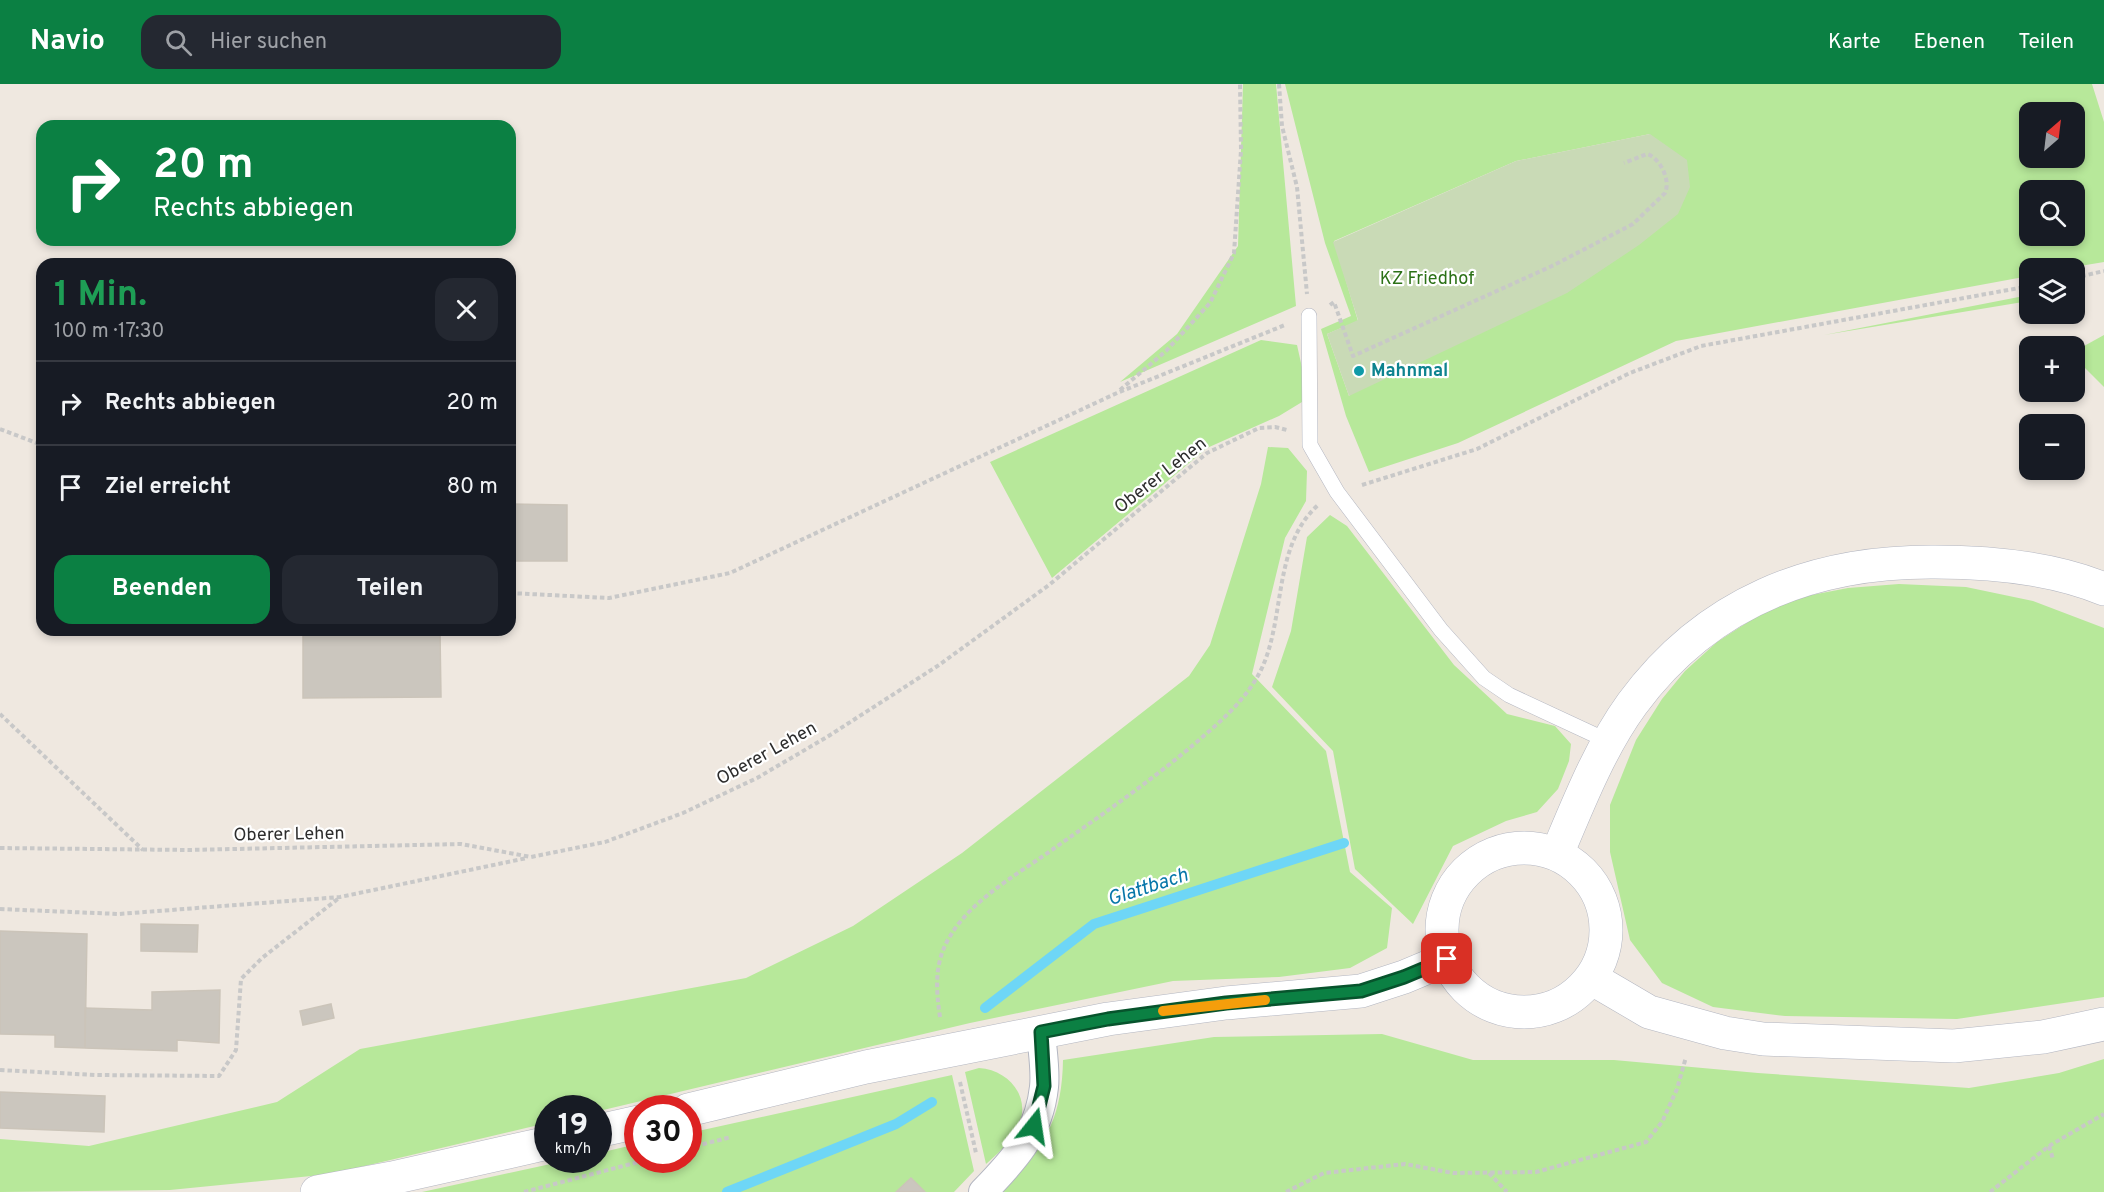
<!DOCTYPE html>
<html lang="de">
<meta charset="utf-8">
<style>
:root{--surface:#171b24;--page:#242831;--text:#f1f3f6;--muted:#9ea1a6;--line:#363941;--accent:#0b8043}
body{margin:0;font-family:Overpass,sans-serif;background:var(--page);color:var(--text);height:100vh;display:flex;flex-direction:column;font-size:22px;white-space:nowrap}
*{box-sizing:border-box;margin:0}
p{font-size:20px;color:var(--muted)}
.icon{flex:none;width:33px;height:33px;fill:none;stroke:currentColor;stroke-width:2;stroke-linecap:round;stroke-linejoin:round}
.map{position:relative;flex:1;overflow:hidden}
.panel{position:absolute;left:36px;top:174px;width:480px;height:378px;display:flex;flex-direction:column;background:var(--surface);border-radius:18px;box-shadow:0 3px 9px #0003}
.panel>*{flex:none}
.hud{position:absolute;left:36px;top:36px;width:480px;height:126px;border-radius:18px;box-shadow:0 3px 9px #0003;background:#0b8043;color:#fff;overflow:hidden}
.needle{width:39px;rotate:28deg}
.tools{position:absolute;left:2019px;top:18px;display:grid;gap:12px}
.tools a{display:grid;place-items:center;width:66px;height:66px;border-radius:12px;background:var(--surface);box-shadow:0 3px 9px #0003;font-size:30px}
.speed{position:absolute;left:534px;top:1011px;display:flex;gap:12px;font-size:30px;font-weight:700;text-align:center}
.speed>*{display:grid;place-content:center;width:78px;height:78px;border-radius:50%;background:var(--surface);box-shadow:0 3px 9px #0003;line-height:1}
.speed small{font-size:15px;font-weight:400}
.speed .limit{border:9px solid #d22;background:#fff;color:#111}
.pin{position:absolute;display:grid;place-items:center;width:51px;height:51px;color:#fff;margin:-26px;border-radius:12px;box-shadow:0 3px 9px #0006}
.me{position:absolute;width:66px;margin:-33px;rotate:15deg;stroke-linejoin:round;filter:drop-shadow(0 0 4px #0008)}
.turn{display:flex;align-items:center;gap:21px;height:126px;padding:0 18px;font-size:27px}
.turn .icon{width:78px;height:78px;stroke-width:2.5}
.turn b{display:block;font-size:42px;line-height:51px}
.round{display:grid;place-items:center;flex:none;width:63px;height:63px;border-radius:18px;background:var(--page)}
.head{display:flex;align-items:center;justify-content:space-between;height:102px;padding:0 18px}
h1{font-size:36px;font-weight:700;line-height:45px;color:#1e9e55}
.cta{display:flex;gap:12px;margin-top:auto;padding:12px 18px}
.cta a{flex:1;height:69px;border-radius:18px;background:var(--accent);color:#fff;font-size:24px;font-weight:700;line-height:69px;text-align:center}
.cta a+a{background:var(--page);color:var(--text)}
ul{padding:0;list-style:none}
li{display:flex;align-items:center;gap:18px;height:84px;padding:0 18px;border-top:2px solid var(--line)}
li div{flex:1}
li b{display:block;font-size:22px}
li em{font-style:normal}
header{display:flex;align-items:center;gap:36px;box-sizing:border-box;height:84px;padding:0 30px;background:var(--accent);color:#fff}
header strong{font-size:28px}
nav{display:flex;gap:33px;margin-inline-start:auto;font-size:21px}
.search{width:420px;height:54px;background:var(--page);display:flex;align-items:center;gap:15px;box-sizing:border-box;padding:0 21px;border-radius:18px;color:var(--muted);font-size:22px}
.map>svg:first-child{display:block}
.green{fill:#b7e89a;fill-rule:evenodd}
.cemetery{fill:#c9dab6}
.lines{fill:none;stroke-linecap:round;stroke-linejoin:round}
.stream{stroke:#6ed6f6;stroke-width:10}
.building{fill:#cbc6be;stroke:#cbc4b9;stroke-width:1.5}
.service-casing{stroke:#b3b6c1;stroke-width:16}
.minor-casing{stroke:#b3b6c1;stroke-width:30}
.secondary-casing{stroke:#b3b6c1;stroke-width:34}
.path{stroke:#c8c8c8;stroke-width:4;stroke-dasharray:4.5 3;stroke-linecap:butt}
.service{stroke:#fff;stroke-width:15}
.minor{stroke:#fff;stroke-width:28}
.secondary{stroke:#fff;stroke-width:33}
.route-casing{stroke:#07532c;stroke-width:15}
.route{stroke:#0b8043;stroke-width:10}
.slow{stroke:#f59e0b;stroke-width:10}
.culture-dot{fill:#0f9aa8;stroke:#fff;stroke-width:2}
.labels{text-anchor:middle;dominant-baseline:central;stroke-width:4.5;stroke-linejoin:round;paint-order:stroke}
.park-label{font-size:18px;fill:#2c7117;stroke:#fff}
.culture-label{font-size:18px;font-weight:bold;fill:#0d838f;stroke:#fff;text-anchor:start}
.street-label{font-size:18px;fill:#2d2d2d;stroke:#fff}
.water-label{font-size:20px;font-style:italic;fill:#0676a9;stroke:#fff}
</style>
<header>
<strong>Navio</strong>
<div class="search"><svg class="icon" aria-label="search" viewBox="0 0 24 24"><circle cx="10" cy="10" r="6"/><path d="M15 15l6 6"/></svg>Hier suchen</div>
<nav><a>Karte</a><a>Ebenen</a><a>Teilen</a></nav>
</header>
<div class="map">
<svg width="2104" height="1108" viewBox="0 0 2104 1108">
<rect width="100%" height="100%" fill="#efe8e0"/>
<path class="green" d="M1243 0H1276L1296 222 1120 298 1177 250 1238 162Z
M1285 0H2092L2104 38V178L2068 184H2030L2029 192 1676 257 1458 359 1369 388 1346 332 1321 245 1351 232 1325 159ZM2030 28H2074V74H2030ZM1650 50 1349 312 1327 250 1358 237 1334 157 1516 77ZM2030 106H2074V152H2030Z
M2029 211V217L1824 251Z
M2104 251V303L2074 273 2075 267Z
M1261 256 1297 261 1303 288 1302 318 1279 332 1207 364 1052 494 990 378Z
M1268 363 1288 364 1307 387 1306 417 1285 454 1252 590 1326 667 1350 788 1392 824 1387 864 1350 884 1279 893 1173 897 970 939 599 1027 598 1024H548L547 1039 331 1090 170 1106 0 1108V1055L89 1062 277 1018 360 965 746 894 853 842 962 769 1189 592 1210 561 1261 400Z
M1330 431 1347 442 1454 581 1507 630 1555 642 1571 660 1569 677 1558 705 1537 728 1506 737 1453 762 1413 840 1355 785 1333 667 1272 603 1291 547 1307 453Z
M1899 500 1966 503 2033 517 2104 544V913L1957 935 1785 932 1713 923 1662 899 1630 856 1610 768V721L1636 656 1662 615 1685 587 1717 558 1762 529 1796 514 1848 504Z
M1382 950 1473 976H1614L1758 989 1969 1004 2059 989 2104 975V1108H1002C1043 1065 1062 1037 1063 976L1214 953Z
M979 984C1010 986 1033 1015 1017 1045 1011 1059 997 1070 986 1080L965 988Z
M952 991 974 1087 954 1108H422L569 1076H598L599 1069 637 1060 638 1076H688L689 1049Z"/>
<path class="cemetery" d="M1650 50 1687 76 1690 103 1678 130 1639 161 1567 209 1349 312 1327 250 1358 236 1333 158 1516 77Z"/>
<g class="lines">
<path class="stream" d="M985 924 1094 840 1344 759
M727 1108 896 1040 932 1018"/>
</g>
<path class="building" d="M510 420 567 421V477H510Z
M440 549 441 613 303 614V551Z
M141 840 198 841 197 868 141 867Z
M0 847 87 850 85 964 55 963V951L0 950Z
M220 906 219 959 177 956V967L85 964V924L152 926V908Z
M331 920 334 934 303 941 300 927Z
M0 1008 105 1012 104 1048 0 1044Z
M911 1094 925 1108H896Z"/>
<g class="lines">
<g class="service-casing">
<path id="service" d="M1309 232 1310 361 1337 408 1441 546 1484 594 1509 611 1610 658"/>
</g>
<g class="minor-casing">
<path id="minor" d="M983 1108C1014 1076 1039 1050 1044 1003 1046 986 1042 965 1041 947"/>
</g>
<g class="secondary-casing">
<path id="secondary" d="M1442 846a82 82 0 1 1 164 0a82 82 0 1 1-164 0Z
M1557 770C1578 720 1600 664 1632 620 1706 519 1812 477 1935 478 1989 478 2053 484 2104 505
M1591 894 1649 928 1725 949 1763 955 1954 962 2043 953 2104 940
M688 1026 866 983 1108 935 1226 919 1361 907 1404 893 1447 875
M598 1047 638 1038
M317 1108 392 1094 548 1059"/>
</g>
<path class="path" d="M1279 0 1282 42 1297 103 1307 210
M2074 194 2104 187
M1330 221 1334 218 1353 272 1552 182 1633 140 1665 109C1671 96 1660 74 1647 70L1624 79
M1120 306 1166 267 1210 219 1234 169 1241 66 1240 0
M0 345 42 361
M1362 401 1477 365 1630 289 1701 262 2030 202
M510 509 609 514 730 489 1117 309 1285 241
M0 630 143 766
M0 764 189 766 461 760 531 773 605 758 683 729 757 694 827 653 939 581 1049 501 1207 369 1259 344 1275 343 1287 346
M0 825 119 830 340 813 527 774
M940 933C936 906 934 879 949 854 971 815 1020 789 1056 763 1110 725 1165 687 1215 642 1233 626 1250 608 1261 586 1286 534 1272 463 1318 421
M0 986 96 991 219 992 236 966 241 895 262 874 339 814
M960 998 976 1069
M2049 1062 2053 1075
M688 1064 731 1053
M1489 1089 1507 1108
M524 1108 646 1076
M1286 1108 1324 1089 1405 1080 1453 1089 1536 1088 1646 1058 1662 1038 1677 1005 1686 973
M1990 1108 2049 1062 2104 1030"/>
<use href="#service" class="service"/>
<use href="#minor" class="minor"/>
<use href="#secondary" class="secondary"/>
</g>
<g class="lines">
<g class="route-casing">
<path id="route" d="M1034 1042 1044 1002 1041 948 1108 935 1226 919 1361 907 1404 893 1447 875"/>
</g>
<use href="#route" class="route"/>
<path class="slow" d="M1163 927 1265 916"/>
</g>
<circle class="culture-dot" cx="1359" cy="287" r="6"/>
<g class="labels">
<g class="park-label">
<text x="1427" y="195">KZ Friedhof</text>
</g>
<g class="culture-label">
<text x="1371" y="287">Mahnmal</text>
</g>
<g class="street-label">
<text transform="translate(1161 392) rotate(-38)">Oberer Lehen</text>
<text transform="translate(767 670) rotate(-29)">Oberer Lehen</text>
<text transform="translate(289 751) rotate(-1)">Oberer Lehen</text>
</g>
<g class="water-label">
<text transform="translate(1148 804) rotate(-18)">Glattbach</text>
</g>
</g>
</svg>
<div class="tools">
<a><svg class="needle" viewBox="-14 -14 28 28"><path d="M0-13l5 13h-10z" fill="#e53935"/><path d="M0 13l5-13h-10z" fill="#9ea1a6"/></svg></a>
<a><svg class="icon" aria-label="search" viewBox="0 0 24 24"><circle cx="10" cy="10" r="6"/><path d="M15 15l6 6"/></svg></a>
<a><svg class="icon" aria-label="layers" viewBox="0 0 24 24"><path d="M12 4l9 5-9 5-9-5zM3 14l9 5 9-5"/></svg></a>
<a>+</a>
<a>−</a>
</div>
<div class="speed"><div>19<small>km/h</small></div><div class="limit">30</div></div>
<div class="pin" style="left:1447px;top:875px;background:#d93025"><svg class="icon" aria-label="arrive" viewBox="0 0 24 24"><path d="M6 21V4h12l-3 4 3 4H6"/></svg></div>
<svg class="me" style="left:1034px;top:1042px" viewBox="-20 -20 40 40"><path d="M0-17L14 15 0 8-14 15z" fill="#0b8043" stroke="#fff" stroke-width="4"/></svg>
<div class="hud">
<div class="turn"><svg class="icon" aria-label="right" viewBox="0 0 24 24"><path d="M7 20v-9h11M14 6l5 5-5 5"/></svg><div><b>20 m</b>Rechts abbiegen</div></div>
</div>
<section class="panel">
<div class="head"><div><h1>1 Min.</h1><p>100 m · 17:30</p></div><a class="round"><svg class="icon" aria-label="close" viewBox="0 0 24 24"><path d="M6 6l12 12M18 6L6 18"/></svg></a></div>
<ul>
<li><svg class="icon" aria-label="right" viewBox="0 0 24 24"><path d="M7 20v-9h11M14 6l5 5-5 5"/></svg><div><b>Rechts abbiegen</b></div><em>20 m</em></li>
<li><svg class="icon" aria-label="arrive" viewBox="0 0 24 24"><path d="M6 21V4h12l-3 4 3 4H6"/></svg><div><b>Ziel erreicht</b></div><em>80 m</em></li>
</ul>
<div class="cta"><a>Beenden</a><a>Teilen</a></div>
</section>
</div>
